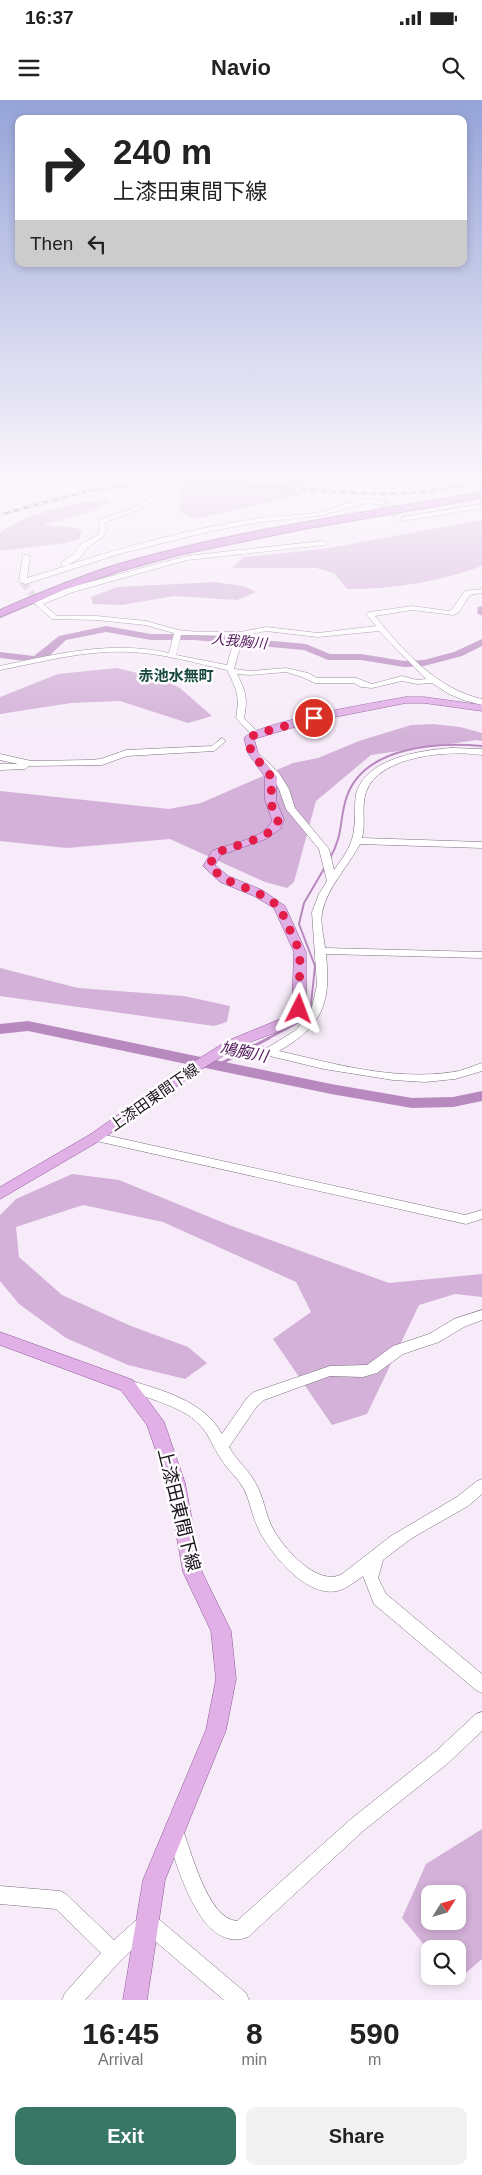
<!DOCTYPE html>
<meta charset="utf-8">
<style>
:root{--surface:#fff;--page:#f2f2f2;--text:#222;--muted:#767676;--accent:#387765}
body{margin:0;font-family:Helvetica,"Noto Sans JP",sans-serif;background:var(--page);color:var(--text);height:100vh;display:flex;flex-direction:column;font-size:19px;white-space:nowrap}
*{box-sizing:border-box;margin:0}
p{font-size:16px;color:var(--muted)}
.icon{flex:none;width:28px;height:28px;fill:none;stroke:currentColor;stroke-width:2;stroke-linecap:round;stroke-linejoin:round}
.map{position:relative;height:1900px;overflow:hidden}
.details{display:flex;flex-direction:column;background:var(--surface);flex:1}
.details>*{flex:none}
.top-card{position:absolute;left:15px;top:15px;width:452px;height:152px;border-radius:10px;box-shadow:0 2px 8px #0003;background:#fff;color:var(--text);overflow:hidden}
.needle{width:32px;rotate:53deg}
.tools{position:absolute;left:421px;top:1785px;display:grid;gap:10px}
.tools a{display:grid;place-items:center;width:45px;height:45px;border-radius:10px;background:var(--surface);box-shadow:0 2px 8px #0003;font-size:25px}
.pin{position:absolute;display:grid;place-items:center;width:42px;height:42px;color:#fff;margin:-21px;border:2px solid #fff;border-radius:50%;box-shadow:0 1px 5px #0007}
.me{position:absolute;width:55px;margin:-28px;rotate:3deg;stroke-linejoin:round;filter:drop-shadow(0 0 4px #0008)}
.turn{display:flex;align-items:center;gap:18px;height:105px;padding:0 15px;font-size:22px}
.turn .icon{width:65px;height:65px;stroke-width:2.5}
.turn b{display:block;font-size:35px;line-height:42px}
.then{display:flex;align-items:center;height:48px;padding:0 15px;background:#0003;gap:10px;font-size:19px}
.eta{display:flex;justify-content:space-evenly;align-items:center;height:85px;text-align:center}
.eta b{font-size:30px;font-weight:800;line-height:35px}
.action{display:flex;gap:10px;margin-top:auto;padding:10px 15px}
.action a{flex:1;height:58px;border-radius:10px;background:var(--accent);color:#fff;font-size:20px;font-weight:800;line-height:58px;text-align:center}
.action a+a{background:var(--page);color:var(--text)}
.status{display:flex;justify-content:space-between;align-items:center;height:35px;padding:0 25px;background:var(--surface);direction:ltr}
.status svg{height:14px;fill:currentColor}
header{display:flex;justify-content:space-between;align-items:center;height:65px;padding:0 15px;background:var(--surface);font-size:22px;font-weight:800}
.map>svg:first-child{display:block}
.green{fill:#d3b1d8;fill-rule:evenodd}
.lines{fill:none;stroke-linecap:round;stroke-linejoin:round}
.stream-far1{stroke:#b889bf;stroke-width:2}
.stream{stroke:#b889bf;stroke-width:3}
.river{fill:#b889bf;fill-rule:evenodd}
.minor-tunnel{stroke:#d6cbd7;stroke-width:8;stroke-dasharray:8 4;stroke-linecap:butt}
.minor-casing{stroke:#7b717d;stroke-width:1}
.major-casing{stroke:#8c5894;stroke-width:1}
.highway-casing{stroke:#8c5894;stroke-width:2}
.minor{fill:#fff;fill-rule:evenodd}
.major{fill:#e0b0e7;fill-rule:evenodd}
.highway{fill:#cb7cd7;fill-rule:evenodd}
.rail-casing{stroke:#645d65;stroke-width:3}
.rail{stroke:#fefcfe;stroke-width:2;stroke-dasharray:5;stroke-linecap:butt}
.route{stroke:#e11d48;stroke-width:9;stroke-dasharray:0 16.2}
.labels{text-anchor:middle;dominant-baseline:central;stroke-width:5;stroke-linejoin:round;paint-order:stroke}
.far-water-label{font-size:14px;font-style:italic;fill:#501659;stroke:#fefcfe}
.far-quarter-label{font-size:15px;font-weight:bold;fill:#184b3e;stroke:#fefcfe}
.street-label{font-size:15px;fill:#181419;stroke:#fefcfe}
.water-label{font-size:16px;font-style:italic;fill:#501659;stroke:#fefcfe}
.near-street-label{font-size:18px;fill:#181419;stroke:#fefcfe}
</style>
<div class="status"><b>16:37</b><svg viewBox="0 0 49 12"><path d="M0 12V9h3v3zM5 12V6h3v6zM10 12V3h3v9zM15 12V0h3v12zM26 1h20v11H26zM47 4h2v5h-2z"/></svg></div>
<header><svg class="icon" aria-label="menu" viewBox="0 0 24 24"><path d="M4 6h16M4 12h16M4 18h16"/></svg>Navio<svg class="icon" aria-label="search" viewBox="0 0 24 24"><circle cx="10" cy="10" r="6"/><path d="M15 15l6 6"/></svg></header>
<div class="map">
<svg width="482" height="1900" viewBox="0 0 482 1900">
<rect width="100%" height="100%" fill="#f7ebf9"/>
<path class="green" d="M0 376H108L69 384 0 387Z
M181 376H407L379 378 194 419 180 412Z
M101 400 113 401 92 411 43 425 70 427 82 430 79 439 65 443 0 451V433C29 411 66 405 101 400Z
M482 420V466C440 482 392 489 347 489L334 473 316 468H232L244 457 323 449Z
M214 482 244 486 256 492 237 500 174 496 122 505 93 504 91 497 117 487Z
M117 568 162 579 180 588 212 616 188 623 120 601 71 603 0 614V597L58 574Z
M433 624 460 627 482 633V641L477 640 371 655 316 701 294 782 287 788 265 782 170 739 67 748 0 741V691L169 709 201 703 293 663 318 658 359 641 411 625Z
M0 868 78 888 184 896 230 906 227 922 214 926 0 896Z
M72 1074 119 1080 229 1125 389 1183 482 1174V1197L455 1194 419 1205 367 1314 332 1325 273 1239 311 1212 296 1182 163 1122 83 1105 16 1127 19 1157 62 1195 131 1226 188 1247 207 1263 185 1279 128 1265 66 1238 19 1204 0 1181V1115L16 1099Z
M482 1729V1859L454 1883 449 1876H458V1849H430V1852L402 1818 426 1764ZM430 1794H458V1821H430Z"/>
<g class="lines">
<path class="stream-far1" d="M330 758C344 734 339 718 347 696 365 646 438 642 482 646
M310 914 315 866 299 824 304 803 325 767
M267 939 306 918"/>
<path class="stream" d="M252 947 269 938
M220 964 247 950"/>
<path class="river" d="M482 506V516L477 513 478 507Z
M106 526 151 534H194L306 544 330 554H361L404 561 424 560 454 552 482 539V546L462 556 424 566 404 567 361 560H328L304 550 194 540H151L106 532 66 540 47 558 35 562 0 558V552L34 556 59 536Z
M28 921 331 984 412 998 453 997 482 991V1001L453 1007 412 1008 331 994 28 931 0 934V924Z"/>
<path class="minor-tunnel" d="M156 376 159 391
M382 403 403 419
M23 482 38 503"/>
<g class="minor-casing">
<path id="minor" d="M157 390H161V396L146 406 104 423 106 429 103 437 87 448 80 458 68 465C130 445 195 428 259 418 279 415 300 416 320 412 338 408 368 392 385 403L382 405 368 403 319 416 260 422 212 431 119 454 26 484 19 482 23 454 30 456 27 478 66 466H62V462L74 454 81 444 98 435 100 429 98 421C113 414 151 405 157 390Z
M482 404V408L403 421 400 419 403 417Z
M322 441 326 443 325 445 187 460 73 492 43 504 57 516H97L146 521 178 530 199 532H240L266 527 318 533 376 526 366 514 370 512 412 506 449 511 452 509 465 491 482 489V493L470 495 458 513 453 515 412 510 375 516C403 551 437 589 482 599V605L463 600 449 594 432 583 417 584 402 581 372 588 361 587 354 583H315L302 577 286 572 250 575 237 574C246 592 248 598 244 618L260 634 256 637 253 636 236 618C240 596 237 590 227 570 195 563 162 553 129 552 85 550 42 562 0 570V566C56 554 111 540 169 553L174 533 145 525 97 520 52 519 34 503 67 488 187 456ZM266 531 318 537 379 531 426 579 417 580 402 576 372 584 356 578H317L308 573 286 568 250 571 234 569 243 536ZM181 535 235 536 227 565 176 555Z
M222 638 226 641 214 651 127 656 102 665 29 666 25 669 0 670V664H18L0 660V654L31 661 89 660 101 659 126 650 212 646Z
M452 648 482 649V655C450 650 379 655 366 692 361 707 366 723 362 738L482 742V748L360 744C348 767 327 787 322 813 320 824 324 837 325 848L482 852V858L326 854C331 903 323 926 279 951 335 964 395 981 453 972 463 971 472 966 482 963V971L455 979 425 982 393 980 324 969 228 946 226 944 228 942 232 940 267 948 296 930 311 911 317 885 312 812 319 794 327 781 319 749 286 709 279 689 271 674 251 656V652H257L279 673 289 689 295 708 329 749 334 770C343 758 353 744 354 729 356 717 354 706 356 694 365 658 422 650 452 648Z
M96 1033 465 1115 482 1110V1119L466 1124 92 1040 90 1037 92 1034Z
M482 1210V1220L464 1227 439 1242 403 1254 377 1273 363 1277 330 1276 264 1300 257 1306 229 1347C237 1361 249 1370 256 1384 264 1398 265 1413 272 1427 282 1447 318 1488 342 1474L391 1436 457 1397 477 1381 482 1379V1394L468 1406 412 1438 388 1456 383 1460 378 1478 386 1494 482 1574V1593L476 1590 374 1504 363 1476C355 1482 346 1489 337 1491 306 1498 269 1452 258 1428 252 1416 250 1401 244 1389 238 1378 228 1370 221 1359 213 1347 209 1334 199 1324 182 1306 146 1298 123 1289L121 1285 123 1281 128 1280C162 1290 204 1301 222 1334L247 1298 254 1292 330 1266 367 1265 393 1246 429 1234 454 1219Z
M482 1612V1631L447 1664 363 1731 248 1837C200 1856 176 1762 166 1731L169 1725 175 1722 181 1725C191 1749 207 1819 237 1821L351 1719 435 1652 476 1614Z
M0 1786 60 1791 66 1794 114 1840 141 1816 148 1814 155 1816 246 1893 249 1900H224L148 1835 121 1860 85 1900H62L65 1893 101 1853 56 1809 0 1804Z"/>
</g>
<g class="major-casing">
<path id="major" d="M406 597H424L482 605V611L424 603H406L315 621 254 639 258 653 277 677 276 700 284 720 280 729 266 739 221 755 215 765 228 776 262 790 285 806 306 852V909L300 919 285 929 237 947 194 974 101 1040 0 1099V1087L91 1034 184 968 227 941 288 916 292 909 294 852 274 808 254 796 220 782 203 766 212 751C229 743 265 740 272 720L265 700V677L248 653 244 638C258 622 378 602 406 597Z
M0 1232 133 1280 164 1322 185 1383 202 1472 231 1531 236 1579 226 1630 165 1780 147 1900H123L143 1780 206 1630 216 1579 211 1531 183 1472 167 1383 147 1325 121 1290 0 1245Z"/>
</g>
<g class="highway-casing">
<path id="highway" d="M482 392V398L298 430 178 455 120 471 61 491 0 517V510C37 494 75 478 113 466 234 430 359 414 482 392Z"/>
</g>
<use href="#minor" class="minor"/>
<use href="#major" class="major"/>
<use href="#highway" class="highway"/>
<g class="rail-casing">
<path id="rail" d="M0 415C59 398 120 380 183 381 258 382 332 397 407 393 432 392 457 387 482 382"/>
</g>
<use href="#rail" class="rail"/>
</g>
<linearGradient id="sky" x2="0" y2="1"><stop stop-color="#95a3d8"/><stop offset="0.59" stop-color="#fbf6fc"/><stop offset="1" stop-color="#fbf6fc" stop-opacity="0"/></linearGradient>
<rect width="482" height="642" fill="url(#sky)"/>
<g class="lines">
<path class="route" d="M299 909 300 852 279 806 258 793 224 779 209 766 216 753C230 746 277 738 278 720 278 714 272 709 271 703 268 694 275 686 271 677 265 666 246 652 249 638L256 634 314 618"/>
</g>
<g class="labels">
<g class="far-water-label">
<text transform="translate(239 541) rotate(5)">人我胸川</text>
</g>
<g class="far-quarter-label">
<text x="176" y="575">赤池水無町</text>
</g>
<g class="street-label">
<text transform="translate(154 997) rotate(-35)">上漆田東間下線</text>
</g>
<g class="water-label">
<text transform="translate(244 952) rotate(11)">鳩胸川</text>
</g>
<g class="near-street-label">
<text transform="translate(179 1410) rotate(76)">上漆田東間下線</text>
</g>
</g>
</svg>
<div class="tools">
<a><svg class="needle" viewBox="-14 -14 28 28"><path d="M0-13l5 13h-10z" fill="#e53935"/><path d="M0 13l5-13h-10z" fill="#767676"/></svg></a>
<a><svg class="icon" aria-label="search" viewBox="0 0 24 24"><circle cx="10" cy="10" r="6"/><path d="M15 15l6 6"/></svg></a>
</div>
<div class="pin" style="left:314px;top:618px;background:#d93025"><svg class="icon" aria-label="arrive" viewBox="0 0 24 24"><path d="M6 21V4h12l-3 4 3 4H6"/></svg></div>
<svg class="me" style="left:299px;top:909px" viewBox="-20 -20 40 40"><path d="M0-17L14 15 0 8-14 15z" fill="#e11d48" stroke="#fff" stroke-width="4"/></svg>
<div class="top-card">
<div class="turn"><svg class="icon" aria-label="right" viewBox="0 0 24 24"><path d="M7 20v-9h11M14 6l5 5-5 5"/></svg><div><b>240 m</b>上漆田東間下線</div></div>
<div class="then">Then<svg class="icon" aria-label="left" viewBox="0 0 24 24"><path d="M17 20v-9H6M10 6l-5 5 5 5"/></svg></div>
</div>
</div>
<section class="details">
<div class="eta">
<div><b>16:45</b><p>Arrival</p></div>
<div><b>8</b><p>min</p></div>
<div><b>590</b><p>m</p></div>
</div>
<div class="action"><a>Exit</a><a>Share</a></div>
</section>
